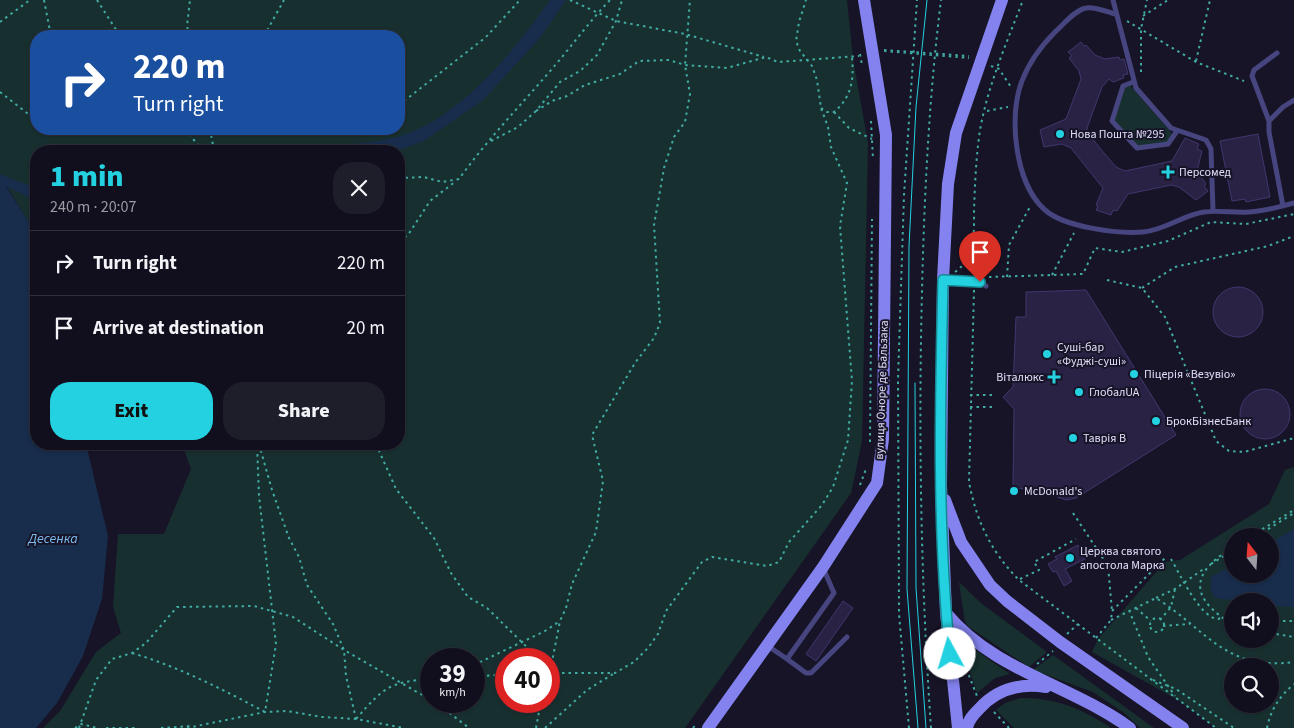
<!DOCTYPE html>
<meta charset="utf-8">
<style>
:root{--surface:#110f1d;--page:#1e1d2a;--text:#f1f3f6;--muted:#9c9ca4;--line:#302f3b;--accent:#24d1e0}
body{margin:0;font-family:"Source Sans 3",sans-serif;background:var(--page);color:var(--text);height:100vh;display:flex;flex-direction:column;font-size:19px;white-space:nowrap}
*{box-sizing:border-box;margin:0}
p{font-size:16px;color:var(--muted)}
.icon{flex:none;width:28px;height:28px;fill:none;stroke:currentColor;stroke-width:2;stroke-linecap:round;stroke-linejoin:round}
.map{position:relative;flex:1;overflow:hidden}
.panel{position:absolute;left:30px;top:145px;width:375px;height:305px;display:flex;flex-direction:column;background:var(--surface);border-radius:20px;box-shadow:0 1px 4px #0004,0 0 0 1px var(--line)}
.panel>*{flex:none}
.hud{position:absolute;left:30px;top:30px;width:375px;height:105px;border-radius:20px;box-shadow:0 1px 4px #0004,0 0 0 1px var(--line);background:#1a4fa0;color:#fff;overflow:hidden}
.needle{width:32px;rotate:343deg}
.buttons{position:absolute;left:1224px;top:528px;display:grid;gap:10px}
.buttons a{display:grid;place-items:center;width:55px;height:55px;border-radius:50%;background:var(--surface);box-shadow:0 1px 4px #0004,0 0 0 1px var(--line);font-size:25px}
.speed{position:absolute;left:420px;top:648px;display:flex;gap:10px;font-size:25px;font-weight:700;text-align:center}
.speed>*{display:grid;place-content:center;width:65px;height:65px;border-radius:50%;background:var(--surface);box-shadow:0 1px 4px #0004,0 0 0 1px var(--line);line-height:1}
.speed small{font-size:12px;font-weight:400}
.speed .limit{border:8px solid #d22;background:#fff;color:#111}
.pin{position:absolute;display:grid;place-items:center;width:42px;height:42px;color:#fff;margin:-51px -21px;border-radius:50% 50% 50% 0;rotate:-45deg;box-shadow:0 0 5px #0007}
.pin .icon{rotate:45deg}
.me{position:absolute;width:55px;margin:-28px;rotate:354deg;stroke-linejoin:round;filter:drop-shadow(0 0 4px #0008)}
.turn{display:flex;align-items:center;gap:18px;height:105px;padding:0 20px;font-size:22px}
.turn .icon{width:65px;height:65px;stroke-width:2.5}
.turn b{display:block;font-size:35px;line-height:42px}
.round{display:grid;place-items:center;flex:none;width:52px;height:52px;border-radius:20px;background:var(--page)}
.summary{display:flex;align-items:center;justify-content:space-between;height:85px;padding:0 20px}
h1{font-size:30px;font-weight:800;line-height:38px;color:var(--accent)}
.button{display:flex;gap:10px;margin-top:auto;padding:10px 20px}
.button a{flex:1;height:58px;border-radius:20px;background:var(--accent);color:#111;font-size:20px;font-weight:800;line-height:58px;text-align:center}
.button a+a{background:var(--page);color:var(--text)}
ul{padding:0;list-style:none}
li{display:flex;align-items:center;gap:15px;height:65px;padding:0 20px;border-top:1px solid var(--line)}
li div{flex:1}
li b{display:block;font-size:19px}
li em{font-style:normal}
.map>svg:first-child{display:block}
.green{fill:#17302f;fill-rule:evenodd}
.water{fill:#182d4b}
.building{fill:#292245;stroke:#41376e}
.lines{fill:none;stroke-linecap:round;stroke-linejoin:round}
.path{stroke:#41aba3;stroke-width:2;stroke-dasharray:2.5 4;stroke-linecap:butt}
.lane{stroke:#46457f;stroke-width:5}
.secondary{stroke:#8382ee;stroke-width:12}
.tram{stroke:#24d1e0;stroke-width:1}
.route-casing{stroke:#178892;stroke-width:12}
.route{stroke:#24d1e0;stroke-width:9}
.poi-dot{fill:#24d1e0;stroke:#171427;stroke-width:2}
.labels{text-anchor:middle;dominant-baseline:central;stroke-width:4;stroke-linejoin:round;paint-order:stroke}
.poi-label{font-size:12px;fill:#e1defa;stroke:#171427;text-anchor:start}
.street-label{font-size:12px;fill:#e1defa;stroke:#171427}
.water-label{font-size:14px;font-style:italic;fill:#7ab9ec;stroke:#171427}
</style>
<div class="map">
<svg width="1294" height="728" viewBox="0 0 1294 728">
<rect width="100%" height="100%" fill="#171427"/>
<path class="green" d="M0 0H847L853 59 868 143 862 441 851 493 685 728H43L60 711 96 652 121 633 113 607 118 534H164L191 469 182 444H399V151H36V250L28 221 0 175ZM36 36H399V129H36ZM431 659H474V701H431ZM506 659H549V701H506Z
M1129 84 1174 136 1168 144 1137 148 1112 121 1123 86Z
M1294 467V728H1216L1178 700 1092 652 1098 639 1165 562 1180 560 1269 504 1285 470ZM1232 536H1270V574H1232ZM1232 601H1270V639H1232ZM1232 666H1270V704H1232Z
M959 582 982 604 1047 652 1029 667 969 627 965 622Z
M968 645 1010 674 995 678 977 693 966 660Z
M1053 655 1154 728H1140L1123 712 1093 692 1033 670Z
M1021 698C1056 698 1081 708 1111 728H1014L996 710 1005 703Z"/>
<path class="water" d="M550 0H566L540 38 482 101 424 141 397 151H299C329 143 362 146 393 138 458 122 513 52 550 0Z
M0 174 36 188V201L6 186 28 221 36 250V444H86L108 536 102 599 83 656 57 703 36 728H0Z
M1294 529V607L1270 606V601H1237L1215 598 1211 591V577L1232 565V574H1270V543Z"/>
<path class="building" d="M1081 42 1084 46 1086 45 1095 55 1105 59 1119 57 1120 60 1124 59 1128 74 1123 75 1124 78 1113 82 1109 79 1102 87 1087 128 1088 133 1099 147 1116 167 1125 171 1172 161 1185 138 1199 144 1197 149 1202 151 1197 171 1206 184 1204 186 1208 191 1196 200 1179 187 1171 185 1128 194 1117 211 1113 210 1111 215 1096 210 1098 206 1096 205 1103 188 1071 148 1062 144 1044 147 1040 130 1066 119 1081 79 1079 71 1069 58 1072 56 1068 52Z
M1258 134 1270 197 1246 202 1245 199 1232 201 1220 141Z
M1213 312a25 25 0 1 1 50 0a25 25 0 1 1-50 0Z
M1086 290 1176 435 1076 498 1066 500 1057 497 1053 491 1013 488 1014 409 1003 397 1013 387 1016 317H1026V292Z
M1240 414a25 25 0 1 1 50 0a25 25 0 1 1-50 0Z
M1078 545 1079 548 1081 547 1087 558 1065 569 1072 581 1064 586 1056 571 1053 572 1048 564 1057 559 1055 557Z
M843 601 853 608 816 661 806 654Z"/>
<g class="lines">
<path class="path" d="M44 0 51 36
M97 0 120 36
M570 0 616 21 685 34 764 57
M1143 16 1168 0
M1127 21 1196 62 1244 81
M0 22 30 0
M189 36 187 26 190 0
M264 36 284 0
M884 50 969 56
M884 51 969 58
M860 54 862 65
M1196 61 1210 0
M991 66 999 69 1011 87
M1141 72V29L1147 0
M0 92 36 120
M399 105 486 37 520 0
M821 108 827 112H834C852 97 854 79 852 57
M536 111 552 101 567 96 585 85 620 74 639 61 669 60 685 65 727 68 766 57 778 62 859 56
M987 111 1008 107
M834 112 849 128 872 139
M33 117 36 112
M871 121 873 159
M56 129 86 135 105 129
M185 129 203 151
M210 129 214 151
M491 141 518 127 536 111 560 82 580 71 597 55 616 21 622 0
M399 178 424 177 442 182 459 179C487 140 520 106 551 70 571 47 589 22 610 0
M399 241 408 235 430 201 456 181
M955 272C976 257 974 233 974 210 975 183 976 157 980 130 988 85 1007 42 1023 0
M1052 275 1074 233
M989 277 1083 274 1095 248 1122 252 1168 241 1211 222 1246 224 1294 214
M1007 277 1009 245 1031 205
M1107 280 1142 288 1165 317 1216 441 1229 451 1244 452 1294 438
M1142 288 1175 267 1268 246 1294 236
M974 290 969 482C976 520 991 552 1019 580L1216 728
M970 395H993
M970 407H992
M870 442 872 219
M259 444 272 490 289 538 299 557 307 585 333 624 344 650 346 676 356 719
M376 444 396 489 434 538 451 573 468 597 487 608 539 659
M860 485 866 469
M1073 513 1108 566 1112 611
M1251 536 1294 510
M1257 536 1294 513
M1232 548C1189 574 1190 598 1232 624
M1171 559C1180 574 1200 618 1218 619L1232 614
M1211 564 1232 551
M1020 579 1039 570 1034 562 1076 539
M1156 598 1175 589 1205 568
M1136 608 1151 621
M1129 610 1148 657 1175 696
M1150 625a7 7 0 1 1 14 0a7 7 0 1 1-14 0Z
M1111 620 1156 598C1207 630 1225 671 1294 662
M1160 620 1171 607 1175 589
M1270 621H1294
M1163 626 1190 624
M1270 633 1294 637
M1067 634 1078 624
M1096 638 1111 620 1112 611 1165 558
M132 653C179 667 222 689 265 712L276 644 259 496 257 444
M964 663 977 696
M1037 664 1053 651
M474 665 545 631 560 621
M549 673H615L634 662 648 648 658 634 666 611 702 562 712 557 767 566 779 562 789 542 822 505 833 487 848 440 852 381 840 226 847 183 831 147 828 127 821 108 817 80 812 66 800 51 796 41 799 22 806 0
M474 677 506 674
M549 677 560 621 566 608 572 584 596 532 603 481 592 435 635 363 654 338 660 323 654 225 664 168 674 137 685 122 690 94 685 65 690 0
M1153 680 1176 689 1234 728
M434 701 469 728
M994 712 1009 728
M356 719C384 687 389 682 431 679
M75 728 81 724 97 728
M79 728 96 680 112 659 132 653 146 643 177 607 254 606 293 617 344 650 431 700
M106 728H136
M161 728 191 726
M187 728 265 712 287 711 322 717 356 719 404 728
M536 728 541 701
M545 728 587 690 613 674
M693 728 696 724
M909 728 899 614 898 380 904 195 917 0
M931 728C922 598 919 469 921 339 923 226 927 113 941 0
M1267 728C1271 709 1279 697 1294 684"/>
<path class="lane" d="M1113 0 1136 88 1171 128 1206 140 1211 149 1213 211
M1115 14C1107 12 1094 6 1086 8 1075 10 1064 24 1056 31 1042 45 1029 62 1022 81 1008 116 1015 184 1045 210 1064 227 1117 234 1143 232 1165 230 1183 215 1204 212 1219 210 1234 213 1249 212 1264 211 1280 207 1294 203
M1133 82 1123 86 1112 121 1137 148 1168 144 1177 131
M1269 121 1252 76 1254 70 1277 53
M1283 206 1269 132V121L1283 107 1294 100
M943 280 980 282 986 286
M768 646 787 659 834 593 824 570
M787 659 806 673H811L847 637"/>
<path class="secondary" d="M945 500 961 542 990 585 1007 601 1060 642 1183 728
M946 613C994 671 1071 685 1130 728
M708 728 823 567 877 483 883 439 886 135 864 0
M958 728 946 613 941 485 943 280 948 184 956 133 1002 0
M967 728C968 720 974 714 979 709 997 689 1020 683 1046 687"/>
<path class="tram" d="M915 383 916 588 926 728
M918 728 907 589 909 246 916 107 927 0"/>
</g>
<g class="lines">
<g class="route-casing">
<path id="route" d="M950 654C937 530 940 405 943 280L980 282"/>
</g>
<use href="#route" class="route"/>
</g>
<g class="poi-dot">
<circle cx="1060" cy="134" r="5"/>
<path d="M1165.5 164.5h5v5h5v5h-5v5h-5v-5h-5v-5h5z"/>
<circle cx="1047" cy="354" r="5"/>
<circle cx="1134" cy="374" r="5"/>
<path d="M1051.5 369.5h5v5h5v5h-5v5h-5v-5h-5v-5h5z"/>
<circle cx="1079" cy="392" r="5"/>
<circle cx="1156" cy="421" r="5"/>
<circle cx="1073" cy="438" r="5"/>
<circle cx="1014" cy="491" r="5"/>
<circle cx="1070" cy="558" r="5"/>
</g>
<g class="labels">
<g class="poi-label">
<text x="1070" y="134">Нова Пошта №295</text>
<text x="1179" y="172">Персомед</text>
<text x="1057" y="347">Суші-бар<tspan x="1057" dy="14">«Фуджі-суші»</tspan></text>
<text x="1144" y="374">Піцерія «Везувіо»</text>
<text x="1044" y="377" text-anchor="end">Віталюкс</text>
<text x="1089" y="392">ГлобалUA</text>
<text x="1166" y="421">БрокБізнесБанк</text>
<text x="1083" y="438">Таврія В</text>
<text x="1024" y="491">McDonald's</text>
<text x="1080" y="551">Церква святого<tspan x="1080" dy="14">апостола Марка</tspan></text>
</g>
<g class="street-label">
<text transform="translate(882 390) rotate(-88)">вулиця Оноре де Бальзака</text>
</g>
<g class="water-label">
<text x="53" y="539">Десенка</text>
</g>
</g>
</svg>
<div class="buttons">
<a><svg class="needle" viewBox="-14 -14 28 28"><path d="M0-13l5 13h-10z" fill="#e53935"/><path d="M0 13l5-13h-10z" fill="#9c9ca4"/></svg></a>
<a><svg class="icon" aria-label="sound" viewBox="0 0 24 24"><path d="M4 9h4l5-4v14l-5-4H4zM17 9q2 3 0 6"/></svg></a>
<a><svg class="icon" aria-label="search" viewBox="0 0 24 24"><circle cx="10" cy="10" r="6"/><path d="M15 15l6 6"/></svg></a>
</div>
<div class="speed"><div>39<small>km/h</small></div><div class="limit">40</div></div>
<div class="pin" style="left:980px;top:282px;background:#d93025"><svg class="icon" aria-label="arrive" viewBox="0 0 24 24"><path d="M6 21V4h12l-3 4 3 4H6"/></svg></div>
<svg class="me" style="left:950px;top:654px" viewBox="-20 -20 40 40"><circle r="19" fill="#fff"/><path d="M0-13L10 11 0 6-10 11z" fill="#24d1e0"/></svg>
<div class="hud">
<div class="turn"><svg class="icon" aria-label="right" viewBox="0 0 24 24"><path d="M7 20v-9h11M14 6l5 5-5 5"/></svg><div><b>220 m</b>Turn right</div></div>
</div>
<section class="panel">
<div class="summary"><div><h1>1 min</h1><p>240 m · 20:07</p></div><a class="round"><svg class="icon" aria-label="close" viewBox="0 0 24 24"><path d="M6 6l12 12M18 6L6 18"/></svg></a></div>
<ul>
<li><svg class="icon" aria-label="right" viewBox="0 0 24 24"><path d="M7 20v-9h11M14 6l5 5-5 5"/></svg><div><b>Turn right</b></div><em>220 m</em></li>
<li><svg class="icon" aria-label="arrive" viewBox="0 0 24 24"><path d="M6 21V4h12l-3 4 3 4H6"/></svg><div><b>Arrive at destination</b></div><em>20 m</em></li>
</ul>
<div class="button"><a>Exit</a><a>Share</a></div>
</section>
</div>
